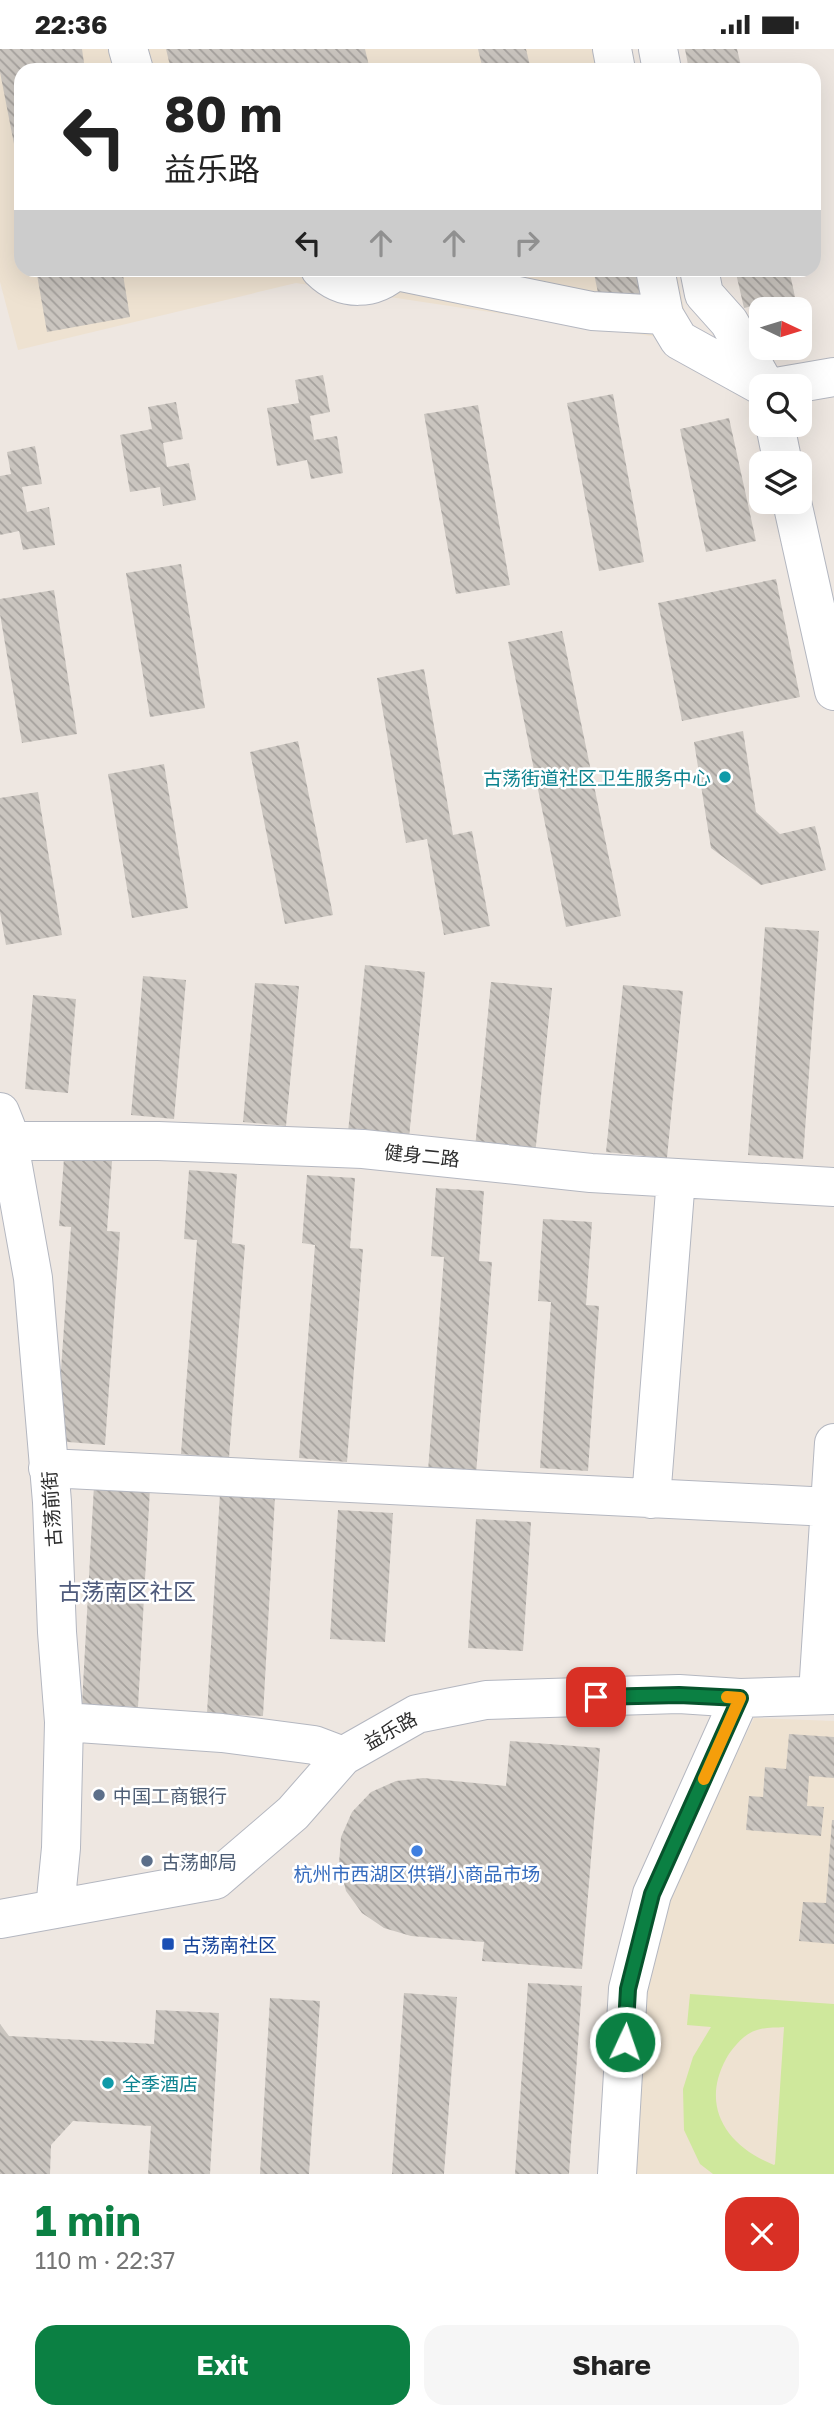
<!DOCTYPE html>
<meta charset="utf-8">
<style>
:root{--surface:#fff;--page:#f6f6f6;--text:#222;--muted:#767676;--accent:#0b8043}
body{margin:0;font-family:"Golos Text","Noto Sans SC",sans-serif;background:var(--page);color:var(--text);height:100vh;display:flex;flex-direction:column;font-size:26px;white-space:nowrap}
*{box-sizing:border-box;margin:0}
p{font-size:23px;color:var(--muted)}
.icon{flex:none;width:38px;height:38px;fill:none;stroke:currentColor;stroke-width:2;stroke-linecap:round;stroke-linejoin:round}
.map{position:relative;height:2125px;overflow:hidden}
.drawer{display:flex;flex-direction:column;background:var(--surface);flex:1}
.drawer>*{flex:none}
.hud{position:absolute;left:14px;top:14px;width:807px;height:214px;border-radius:21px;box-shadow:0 7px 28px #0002;background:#fff;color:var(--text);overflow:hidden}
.needle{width:46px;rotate:94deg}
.buttons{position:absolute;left:749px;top:248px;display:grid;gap:14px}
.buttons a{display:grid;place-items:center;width:63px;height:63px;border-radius:14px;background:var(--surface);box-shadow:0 7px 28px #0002;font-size:35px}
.pin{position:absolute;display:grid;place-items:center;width:60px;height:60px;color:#fff;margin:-30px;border-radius:14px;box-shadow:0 4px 10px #0006}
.me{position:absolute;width:77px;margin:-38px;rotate:3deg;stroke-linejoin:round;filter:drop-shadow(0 0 5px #0008)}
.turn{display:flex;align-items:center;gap:24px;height:147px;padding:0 35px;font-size:32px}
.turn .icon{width:91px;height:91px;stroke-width:2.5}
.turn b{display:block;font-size:49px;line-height:60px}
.lanes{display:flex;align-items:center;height:66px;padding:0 35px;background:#0003;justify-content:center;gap:35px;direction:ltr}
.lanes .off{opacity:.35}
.round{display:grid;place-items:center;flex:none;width:74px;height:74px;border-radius:21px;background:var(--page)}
.overview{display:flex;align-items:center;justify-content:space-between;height:119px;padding:0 35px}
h1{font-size:42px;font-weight:700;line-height:52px;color:var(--accent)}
.action{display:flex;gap:14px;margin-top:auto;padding:14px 35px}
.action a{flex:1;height:80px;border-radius:21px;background:var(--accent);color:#fff;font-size:28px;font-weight:700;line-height:80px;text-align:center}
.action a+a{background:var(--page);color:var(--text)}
.status{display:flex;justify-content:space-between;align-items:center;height:49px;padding:0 35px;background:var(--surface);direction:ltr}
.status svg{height:19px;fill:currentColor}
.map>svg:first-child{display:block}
.education{fill:#eee2d1}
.pitch{fill:#cfe89c;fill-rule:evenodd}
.building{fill:url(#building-back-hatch)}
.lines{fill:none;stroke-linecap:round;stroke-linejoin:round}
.minor-casing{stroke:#b4b7c0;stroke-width:40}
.minor{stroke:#fff;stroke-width:38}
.route-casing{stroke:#07532c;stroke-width:18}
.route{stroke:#0b8043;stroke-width:12}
.slow{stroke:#f59e0b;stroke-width:12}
.culture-dot{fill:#0f9aa8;stroke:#fff;stroke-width:2.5}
.service-dot{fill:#5c6f8a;stroke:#fff;stroke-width:2.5}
.shop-dot{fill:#3f7fe0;stroke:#fff;stroke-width:2.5}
.transit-dot{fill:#1a4fb4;stroke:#fff;stroke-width:2.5}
.labels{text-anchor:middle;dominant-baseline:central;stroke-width:5;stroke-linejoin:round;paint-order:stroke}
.culture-label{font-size:19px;fill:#0d838f;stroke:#fff;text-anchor:end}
.street-label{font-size:19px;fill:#2d2d2d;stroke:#fff}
.service-label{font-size:19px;fill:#4e5e75;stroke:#fff;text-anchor:start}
.shop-label{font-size:19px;fill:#366cbe;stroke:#fff}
.transit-label{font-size:19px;fill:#164399;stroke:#fff;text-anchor:start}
.quarter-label{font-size:23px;fill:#4f5b7c;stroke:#fff}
</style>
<div class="status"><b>22:36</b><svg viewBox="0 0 49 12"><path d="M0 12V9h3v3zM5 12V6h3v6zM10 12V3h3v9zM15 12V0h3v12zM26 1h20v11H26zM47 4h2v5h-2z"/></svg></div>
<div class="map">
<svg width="834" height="2125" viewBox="0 0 834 2125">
<defs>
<pattern id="building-back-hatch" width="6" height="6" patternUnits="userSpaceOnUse" patternTransform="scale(1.75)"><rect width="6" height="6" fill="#cac5bf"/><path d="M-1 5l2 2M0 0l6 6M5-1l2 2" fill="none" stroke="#a4a09c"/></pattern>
</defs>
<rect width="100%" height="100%" fill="#eee7e1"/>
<path class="education" d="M0 0H631L635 21H21V220L676 221 691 293 296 234 18 301 0 233Z
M754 1669 834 1672V2125H631L642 1934 666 1852Z"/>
<path class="pitch" d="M690 1945 834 1955V2125H713L700 2115 684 2081 683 2040 693 2008 711 1978 687 1976ZM784 1978 775 2115 774 2116C727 2097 700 2058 726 2010 732 1999 745 1984 757 1981 765 1978 775 1979 784 1978Z"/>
<path class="building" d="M0 0H82L85 21H21V131L0 23Z
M166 0H365L370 21H171Z
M478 0H526L531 21H483Z
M685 0H737L742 21H689Z
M36 220H122L130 268 47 283Z
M593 220H642L648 248 601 258Z
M735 220H789L795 248 744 259Z
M323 326 330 363 310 367 314 391 337 387 343 424 311 430 307 411 277 417 267 359 299 354 295 331Z
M613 345 644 513 599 522 567 354Z
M176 353 183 390 163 394 167 418 189 414 196 451 163 457 160 438 130 443 120 386 152 380 148 358Z
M478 356 510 536 456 545 424 365Z
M729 369 756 492 706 503 680 380Z
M35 397 42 435 22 438 27 463 49 458 55 496 23 501 19 482 0 486V427L11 425 7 403Z
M181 515 205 659 150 668 126 524Z
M776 530 800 648 682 672 658 554Z
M54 541 77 685 22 694 0 565V550Z
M562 582 621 867 566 878 508 593Z
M424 620 453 786 472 782 490 877 444 886 427 790 406 794 377 629Z
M743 682 756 763 780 785 815 777 826 821 761 836 711 799 694 693Z
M298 692 333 866 285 875 250 703Z
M164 715 188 859 132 869 108 725Z
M38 743 62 886 6 896 0 863V749Z
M765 878 819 882 803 1110 748 1106Z
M365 916 425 923 409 1089 348 1083Z
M143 927 186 931 174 1070 131 1066Z
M491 933 552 939 535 1106 475 1099Z
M255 934 299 937 286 1077 243 1073Z
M623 936 683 942 667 1109 606 1103Z
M33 946 76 950 68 1044 25 1040Z
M64 1109 112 1112 107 1182 120 1183 105 1396 56 1392 71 1178 59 1177Z
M189 1121 237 1125 232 1194 245 1196 229 1409 181 1405 197 1191 184 1190Z
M307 1126 355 1129 350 1199 363 1200 347 1413 299 1409 315 1196 302 1194Z
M436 1139 484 1142 479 1212 492 1213 476 1426 428 1422 444 1208 431 1207Z
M543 1170 592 1173 586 1256 599 1257 588 1422 540 1419 551 1253 538 1252Z
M94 1436 150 1439 138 1658 82 1655Z
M220 1444 275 1447 263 1667 207 1664Z
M338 1461 393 1464 385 1593 330 1590Z
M476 1470 531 1473 523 1602 468 1599Z
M789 1685 834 1688V1729L809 1727 807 1757 824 1758 821 1787 746 1781 749 1747 763 1748 765 1718 786 1720Z
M510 1692 600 1699 582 1920 482 1912 484 1893 411 1887 384 1879 362 1864 346 1842 339 1815 341 1788 352 1763 371 1743 396 1732 423 1729 506 1737Z
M832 1771H834V1895L799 1892 803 1853 826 1854Z
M528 1934 582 1937 569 2125H515Z
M404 1944 457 1948 444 2125H392Z
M270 1949 320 1952 309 2125H260Z
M156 1961 219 1964 210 2125H148L151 2077 73 2072 51 2096 50 2125H0V1975L9 1987 154 1995Z"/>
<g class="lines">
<g class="minor-casing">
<path id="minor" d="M128 0 134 21
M612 0 616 21
M658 0 662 21
M320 220C343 243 374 242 397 220
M699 220 704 245 729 273 766 338
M396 222 592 262 664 266 655 220
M664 266 679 291 764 338
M776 338 834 328
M775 376 783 415
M792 453 834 642
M0 1063 6 1078 33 1229 52 1453 57 1583 64 1673 61 1799 55 1860
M9 1092H158L363 1100 591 1124 834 1138
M48 1419 830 1458
M651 1450 676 1129
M818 1645 834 1394
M64 1673 222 1684 314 1696 343 1707
M0 1870 215 1831 293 1764 343 1707 417 1665 486 1651 679 1645 740 1649 834 1646
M617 2125 628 1940 652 1845 740 1649"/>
</g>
<use href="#minor" class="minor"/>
</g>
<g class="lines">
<g class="route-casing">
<path id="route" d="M596 1648 679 1646 740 1649 652 1845 628 1940 625 1993"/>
</g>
<use href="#route" class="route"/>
<path class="slow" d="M704 1730 740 1649 727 1648"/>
</g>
<g class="culture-dot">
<circle cx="725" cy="728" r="7"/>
<circle cx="108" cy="2034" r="7"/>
</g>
<g class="service-dot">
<circle cx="99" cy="1746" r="7"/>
<circle cx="147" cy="1812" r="7"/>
</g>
<circle class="shop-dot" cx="417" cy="1802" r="7"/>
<rect class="transit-dot" x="161" y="1888" width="14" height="14" rx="3.5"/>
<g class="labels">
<g class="culture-label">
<text x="711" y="728">古荡街道社区卫生服务中心</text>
<text x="122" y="2034" text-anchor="start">全季酒店</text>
</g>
<g class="street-label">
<text transform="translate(422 1106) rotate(6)">健身二路</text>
<text transform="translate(51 1460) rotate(-94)">古荡前街</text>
<text transform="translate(390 1681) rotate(-29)">益乐路</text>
</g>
<g class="service-label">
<text x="113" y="1746">中国工商银行</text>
<text x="161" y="1812">古荡邮局</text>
</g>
<g class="shop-label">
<text x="417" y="1824">杭州市西湖区供销小商品市场</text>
</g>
<g class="transit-label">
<text x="182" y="1895">古荡南社区</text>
</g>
<g class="quarter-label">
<text x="127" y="1542">古荡南区社区</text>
</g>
</g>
</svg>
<div class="buttons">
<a><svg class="needle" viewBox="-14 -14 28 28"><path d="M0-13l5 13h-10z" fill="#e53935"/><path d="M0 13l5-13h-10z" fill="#767676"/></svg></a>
<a><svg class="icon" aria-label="search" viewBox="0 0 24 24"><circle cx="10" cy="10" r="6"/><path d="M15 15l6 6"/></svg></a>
<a><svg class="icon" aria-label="layers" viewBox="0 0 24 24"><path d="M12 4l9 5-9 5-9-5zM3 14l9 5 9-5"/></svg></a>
</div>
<div class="pin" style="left:596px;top:1648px;background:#d93025"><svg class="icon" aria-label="arrive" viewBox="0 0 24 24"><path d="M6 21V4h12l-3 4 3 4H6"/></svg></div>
<svg class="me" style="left:625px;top:1993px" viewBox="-20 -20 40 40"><circle r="17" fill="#0b8043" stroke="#fff" stroke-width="3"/><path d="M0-11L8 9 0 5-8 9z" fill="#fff"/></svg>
<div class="hud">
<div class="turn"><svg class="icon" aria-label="left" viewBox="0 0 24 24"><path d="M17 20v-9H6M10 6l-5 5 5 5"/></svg><div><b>80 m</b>益乐路</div></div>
<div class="lanes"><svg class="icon" aria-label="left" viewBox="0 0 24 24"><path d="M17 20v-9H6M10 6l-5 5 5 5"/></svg><svg class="icon off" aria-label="ahead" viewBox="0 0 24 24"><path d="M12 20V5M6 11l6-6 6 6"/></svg><svg class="icon off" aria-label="ahead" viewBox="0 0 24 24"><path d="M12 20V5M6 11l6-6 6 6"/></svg><svg class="icon off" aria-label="right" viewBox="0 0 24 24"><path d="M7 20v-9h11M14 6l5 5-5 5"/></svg></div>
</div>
</div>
<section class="drawer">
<div class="overview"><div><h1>1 min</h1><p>110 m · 22:37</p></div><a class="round" style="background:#d93025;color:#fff"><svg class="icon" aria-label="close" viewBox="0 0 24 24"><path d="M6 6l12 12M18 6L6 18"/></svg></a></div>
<div class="action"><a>Exit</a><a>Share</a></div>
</section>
